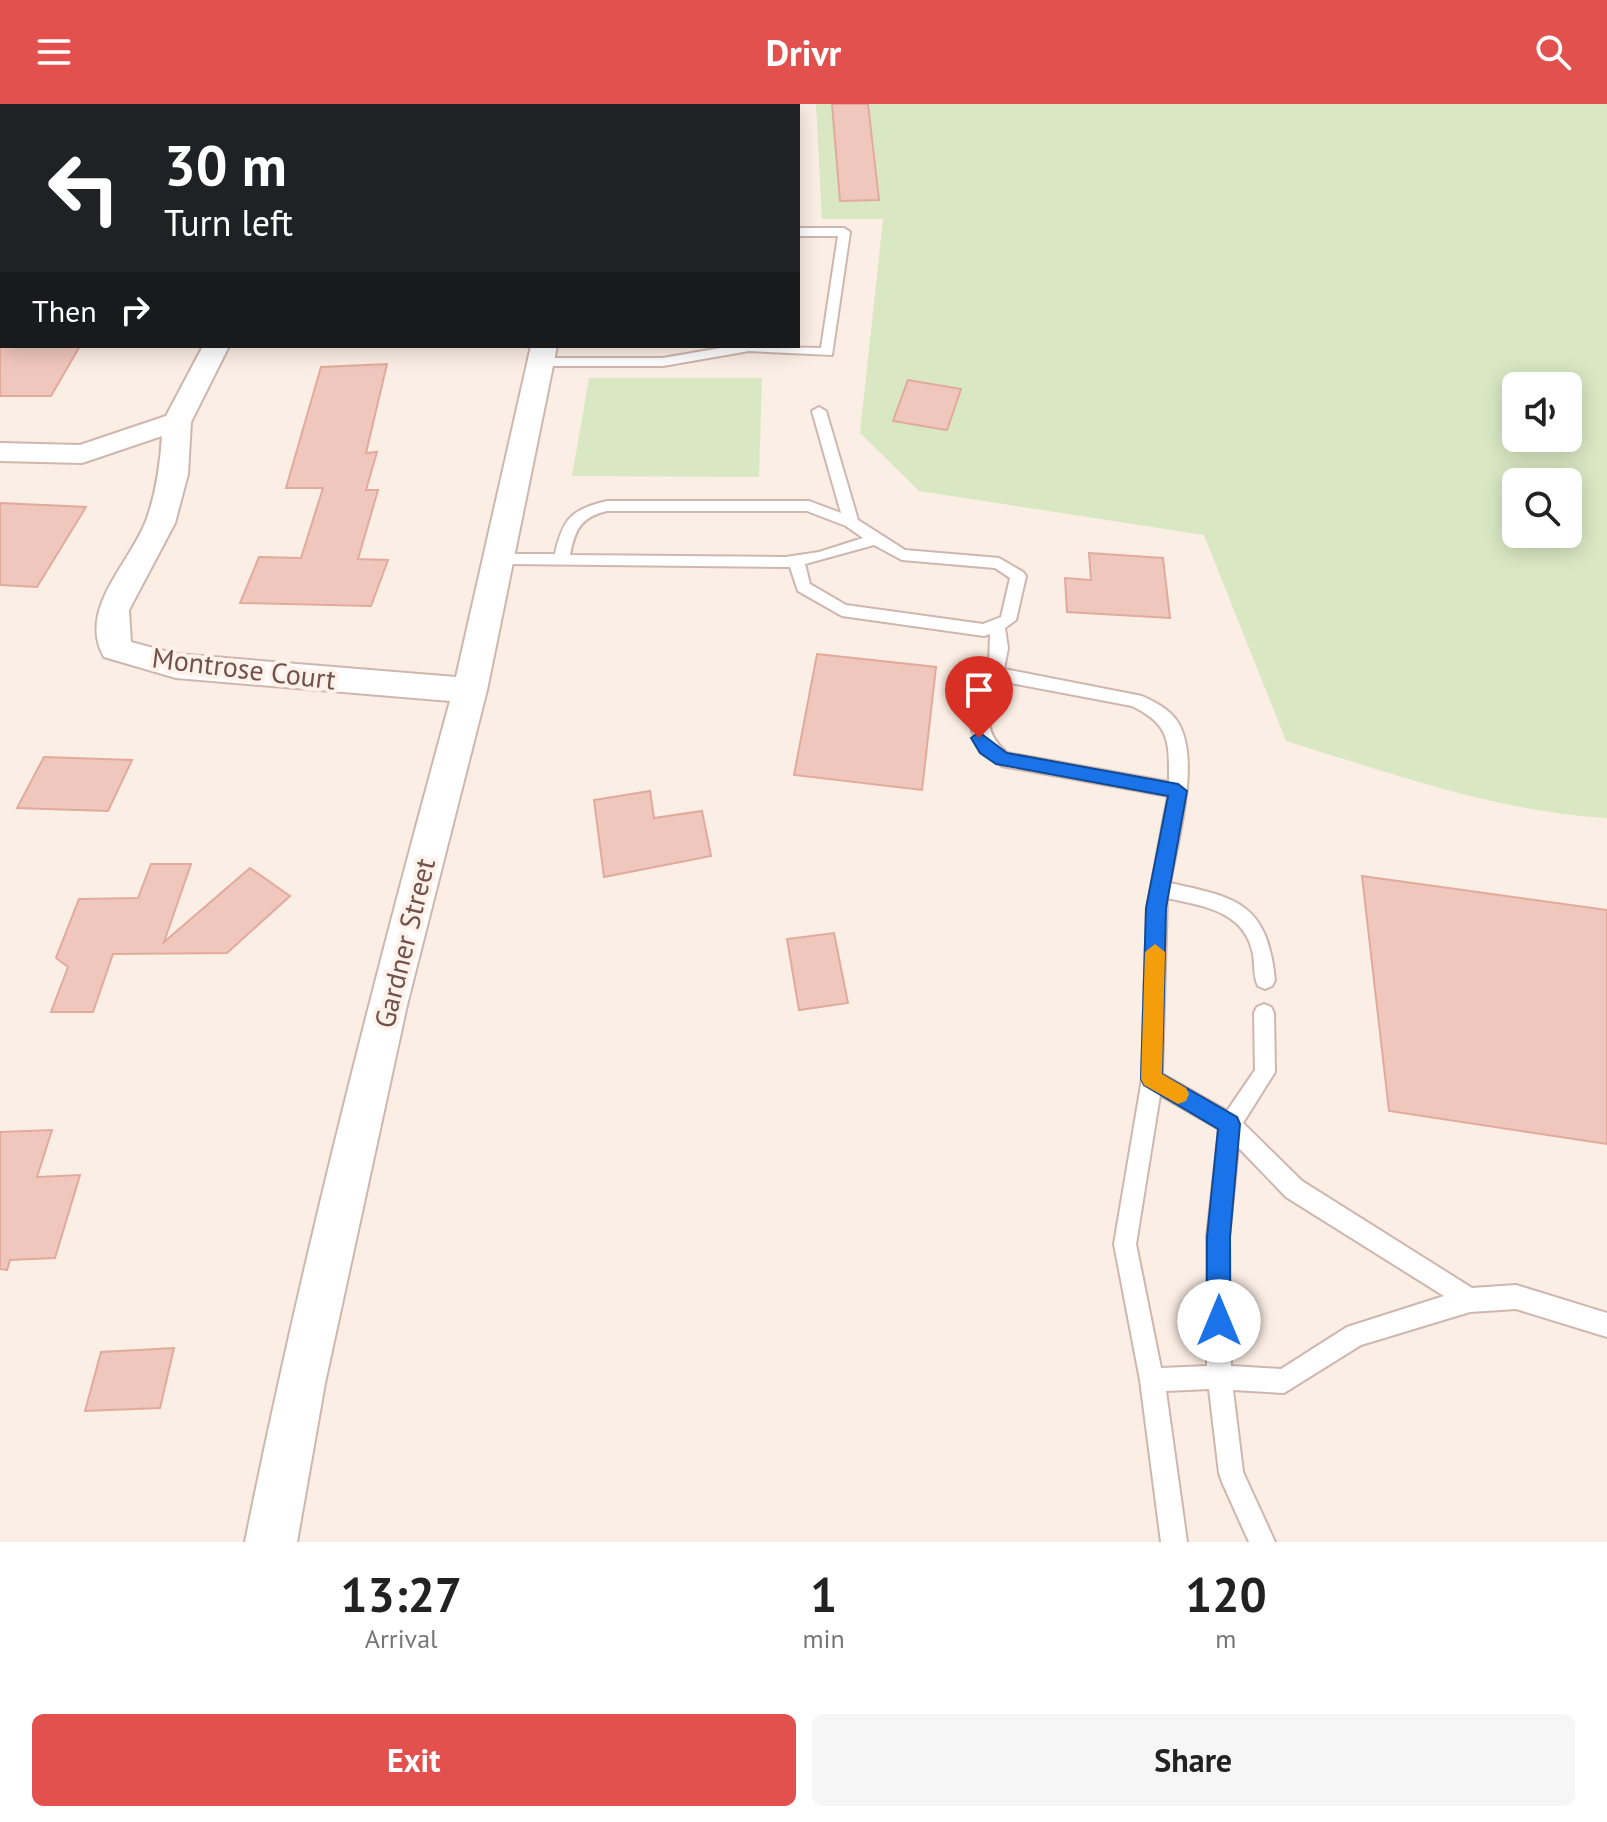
<!DOCTYPE html>
<style>
:root{--surface:#fff;--page:#f6f6f6;--text:#222;--muted:#767676;--accent:#e2514d}
body{margin:0;font-family:"PT Sans",sans-serif;background:var(--page);color:var(--text);height:100vh;display:flex;flex-direction:column;font-size:30px;white-space:nowrap}
*{box-sizing:border-box;margin:0}
p{font-size:26px;color:var(--muted)}
.icon{flex:none;width:44px;height:44px;fill:none;stroke:currentColor;stroke-width:2;stroke-linecap:round;stroke-linejoin:round}
.map{position:relative;height:1438px;overflow:hidden}
.drawer{display:flex;flex-direction:column;background:var(--surface);flex:1}
.drawer>*{flex:none}
.banner{position:absolute;left:0px;top:0px;width:800px;height:244px;box-shadow:0 4px 20px #0003;background:#202124;color:#fff;overflow:hidden}
.controls{position:absolute;left:1502px;top:268px;display:grid;gap:16px}
.controls a{display:grid;place-items:center;width:80px;height:80px;border-radius:12px;background:var(--surface);box-shadow:0 4px 20px #0003;font-size:40px}
.pin{position:absolute;display:grid;place-items:center;width:68px;height:68px;color:#fff;margin:-82px -34px;border-radius:50% 50% 50% 0;rotate:-45deg;box-shadow:0 0 8px #0007}
.pin .icon{rotate:45deg}
.me{position:absolute;width:88px;margin:-44px;rotate:0deg;stroke-linejoin:round;filter:drop-shadow(0 0 6px #0008)}
.turn{display:flex;align-items:center;gap:28px;height:168px;padding:0 32px;font-size:36px}
.turn .icon{width:104px;height:104px;stroke-width:2.5}
.turn b{display:block;font-size:56px;line-height:68px}
.then{display:flex;align-items:center;height:76px;padding:0 32px;background:#0003;gap:16px;font-size:30px}
.eta{display:flex;justify-content:space-evenly;align-items:center;height:136px;text-align:center}
.eta b{font-size:48px;font-weight:600;line-height:56px}
.cta{display:flex;gap:16px;margin-top:auto;padding:16px 32px}
.cta a{flex:1;height:92px;border-radius:12px;background:var(--accent);color:#fff;font-size:32px;font-weight:600;line-height:92px;text-align:center}
.cta a+a{background:var(--page);color:var(--text)}
header{display:flex;justify-content:space-between;align-items:center;height:104px;padding:0 32px;background:var(--accent);color:#fff;font-size:36px;font-weight:600}
.map>svg:first-child{display:block}
.green{fill:#d9e8c3;fill-rule:evenodd}
.building{fill:#f0c7bc;stroke:#e2aa9d;stroke-width:2}
.lines{fill:none;stroke-linecap:round;stroke-linejoin:round}
.service-casing{stroke:#cfb6ae;stroke-width:4}
.minor-casing{stroke:#cfb6ae;stroke-width:4}
.service{fill:#fff;fill-rule:evenodd}
.minor{fill:#fff;fill-rule:evenodd}
.route{fill:#1a73e8;stroke:#114b97;stroke-width:2}
.slow{fill:#f59e0b}
.labels{text-anchor:middle;dominant-baseline:central;stroke-width:8;stroke-linejoin:round;paint-order:stroke}
.street-label{font-size:28px;fill:#73514a;stroke:#fef2ea}
</style>
<header><svg class="icon" aria-label="menu" viewBox="0 0 24 24"><path d="M4 6h16M4 12h16M4 18h16"/></svg>Drivr<svg class="icon" aria-label="search" viewBox="0 0 24 24"><circle cx="10" cy="10" r="6"/><path d="M15 15l6 6"/></svg></header>
<div class="map">
<svg width="1607" height="1438" viewBox="0 0 1607 1438">
<rect width="100%" height="100%" fill="#fbeee4"/>
<path class="green" d="M816 0H1607V714C1497 708 1391 669 1286 637L1204 431 919 387 860 329 883 115H822ZM1516 282H1568V334H1516ZM1516 378H1568V430H1516Z
M589 274H762L759 373 572 372Z"/>
<path class="building" d="M832 0H868L879 96 840 97Z
M0 242H80L51 292H0Z
M387 260 366 349 377 348 366 386H378L358 455 388 456 371 502 240 499 259 453 301 454 323 384H286L321 263Z
M908 276 961 285 947 326 893 317Z
M0 399 86 403 37 483 0 481Z
M1089 449 1163 454 1170 514 1067 508 1065 474 1091 476Z
M817 550 936 563 922 686 794 671Z
M44 653 132 656 108 707 17 704Z
M650 687 654 714 702 707 711 752 604 773 594 696Z
M151 760H191L164 838 250 764 290 792 227 849 113 850 93 908H51L68 863 56 854 79 795 138 794Z
M1362 772 1607 806V1040L1389 1007Z
M834 829 848 899 799 906 787 835Z
M52 1026 37 1073 80 1071 55 1154 10 1156 7 1166 0 1165V1028Z
M174 1244 160 1304 85 1307 101 1248Z"/>
<g class="lines">
<g class="service-casing">
<path id="service" d="M798 124H844L850 128 832 251 749 247 663 262H540L533 258 540 254H663L732 242 821 244 838 132H798Z
M819 303 826 307 858 416 905 446 999 454 1023 468 1026 472 1016 516 1005 524 1008 544 1004 565 1142 592C1155 598 1169 605 1177 617 1202 654 1177 738 1170 779 1238 794 1267 799 1275 876L1272 882 1265 885 1258 882C1253 872 1255 861 1253 850 1245 807 1203 802 1167 794L1162 970 1227 1007 1255 966 1254 909 1257 903 1264 900 1271 903 1274 909 1275 968 1243 1019 1302 1077 1472 1184 1516 1181 1607 1209V1233L1516 1205 1470 1208 1361 1241 1284 1289 1233 1286 1243 1368 1275 1438H1249L1222 1378 1219 1369 1209 1285 1166 1287 1187 1438H1161L1140 1276 1114 1140 1142 975 1147 804 1168 692 1002 662 981 646 972 627V612L989 563 990 530 984 532 842 512 798 487 790 463 496 460 488 455 496 450H555C563 414 571 406 607 397H809L841 409 812 307ZM607 407H807L846 422 863 434 819 448 786 453 570 451C575 425 581 413 607 407ZM874 441 902 456 995 464 1010 474 1001 513 983 520 846 501 810 480 805 460ZM1000 577 1132 602C1171 621 1169 638 1169 678L1007 649C979 624 990 608 1000 577ZM1160 991 1219 1025 1207 1133V1262L1161 1264 1136 1140ZM1238 1043 1286 1093 1444 1192 1347 1223 1281 1265 1231 1262 1229 1133Z"/>
</g>
<g class="minor-casing">
<path id="minor" d="M583 0H603V2H583Z
M203 242H229L191 318 188 370 175 419 129 506 131 538 176 550 456 573 531 242H557L487 586 407 901 325 1279 297 1438H245C302 1154 374 875 450 597L176 574 104 553C77 506 130 459 146 417 156 390 160 362 162 332L82 359 0 357V339L80 341 166 312Z"/>
</g>
<use href="#service" class="service"/>
<use href="#minor" class="minor"/>
</g>
<path class="route" d="M979 628 1007 649 1178 680 1187 687 1166 804 1162 970 1237 1013 1240 1020 1230 1133V1217L1227 1225 1219 1229 1210 1225 1207 1217V1133L1218 1025 1144 981 1141 975 1146 804 1168 692 996 660 980 649 971 634Z"/>
<path class="slow" d="M1155 840 1165 848 1162 970 1186 984 1189 990 1186 997 1178 1000 1144 981 1141 975 1145 848Z"/>
<g class="labels">
<g class="street-label">
<text transform="translate(244 564) rotate(7)">Montrose Court</text>
<text transform="translate(404 839) rotate(-76)">Gardner Street</text>
</g>
</g>
</svg>
<div class="controls">
<a><svg class="icon" aria-label="sound" viewBox="0 0 24 24"><path d="M4 9h4l5-4v14l-5-4H4zM17 9q2 3 0 6"/></svg></a>
<a><svg class="icon" aria-label="search" viewBox="0 0 24 24"><circle cx="10" cy="10" r="6"/><path d="M15 15l6 6"/></svg></a>
</div>
<div class="pin" style="left:979px;top:634px;background:#d93025"><svg class="icon" aria-label="arrive" viewBox="0 0 24 24"><path d="M6 21V4h12l-3 4 3 4H6"/></svg></div>
<svg class="me" style="left:1219px;top:1217px" viewBox="-20 -20 40 40"><circle r="19" fill="#fff"/><path d="M0-13L10 11 0 6-10 11z" fill="#1a73e8"/></svg>
<div class="banner">
<div class="turn"><svg class="icon" aria-label="left" viewBox="0 0 24 24"><path d="M17 20v-9H6M10 6l-5 5 5 5"/></svg><div><b>30 m</b>Turn left</div></div>
<div class="then">Then<svg class="icon" aria-label="right" viewBox="0 0 24 24"><path d="M7 20v-9h11M14 6l5 5-5 5"/></svg></div>
</div>
</div>
<section class="drawer">
<div class="eta">
<div><b>13:27</b><p>Arrival</p></div>
<div><b>1</b><p>min</p></div>
<div><b>120</b><p>m</p></div>
</div>
<div class="cta"><a>Exit</a><a>Share</a></div>
</section>
